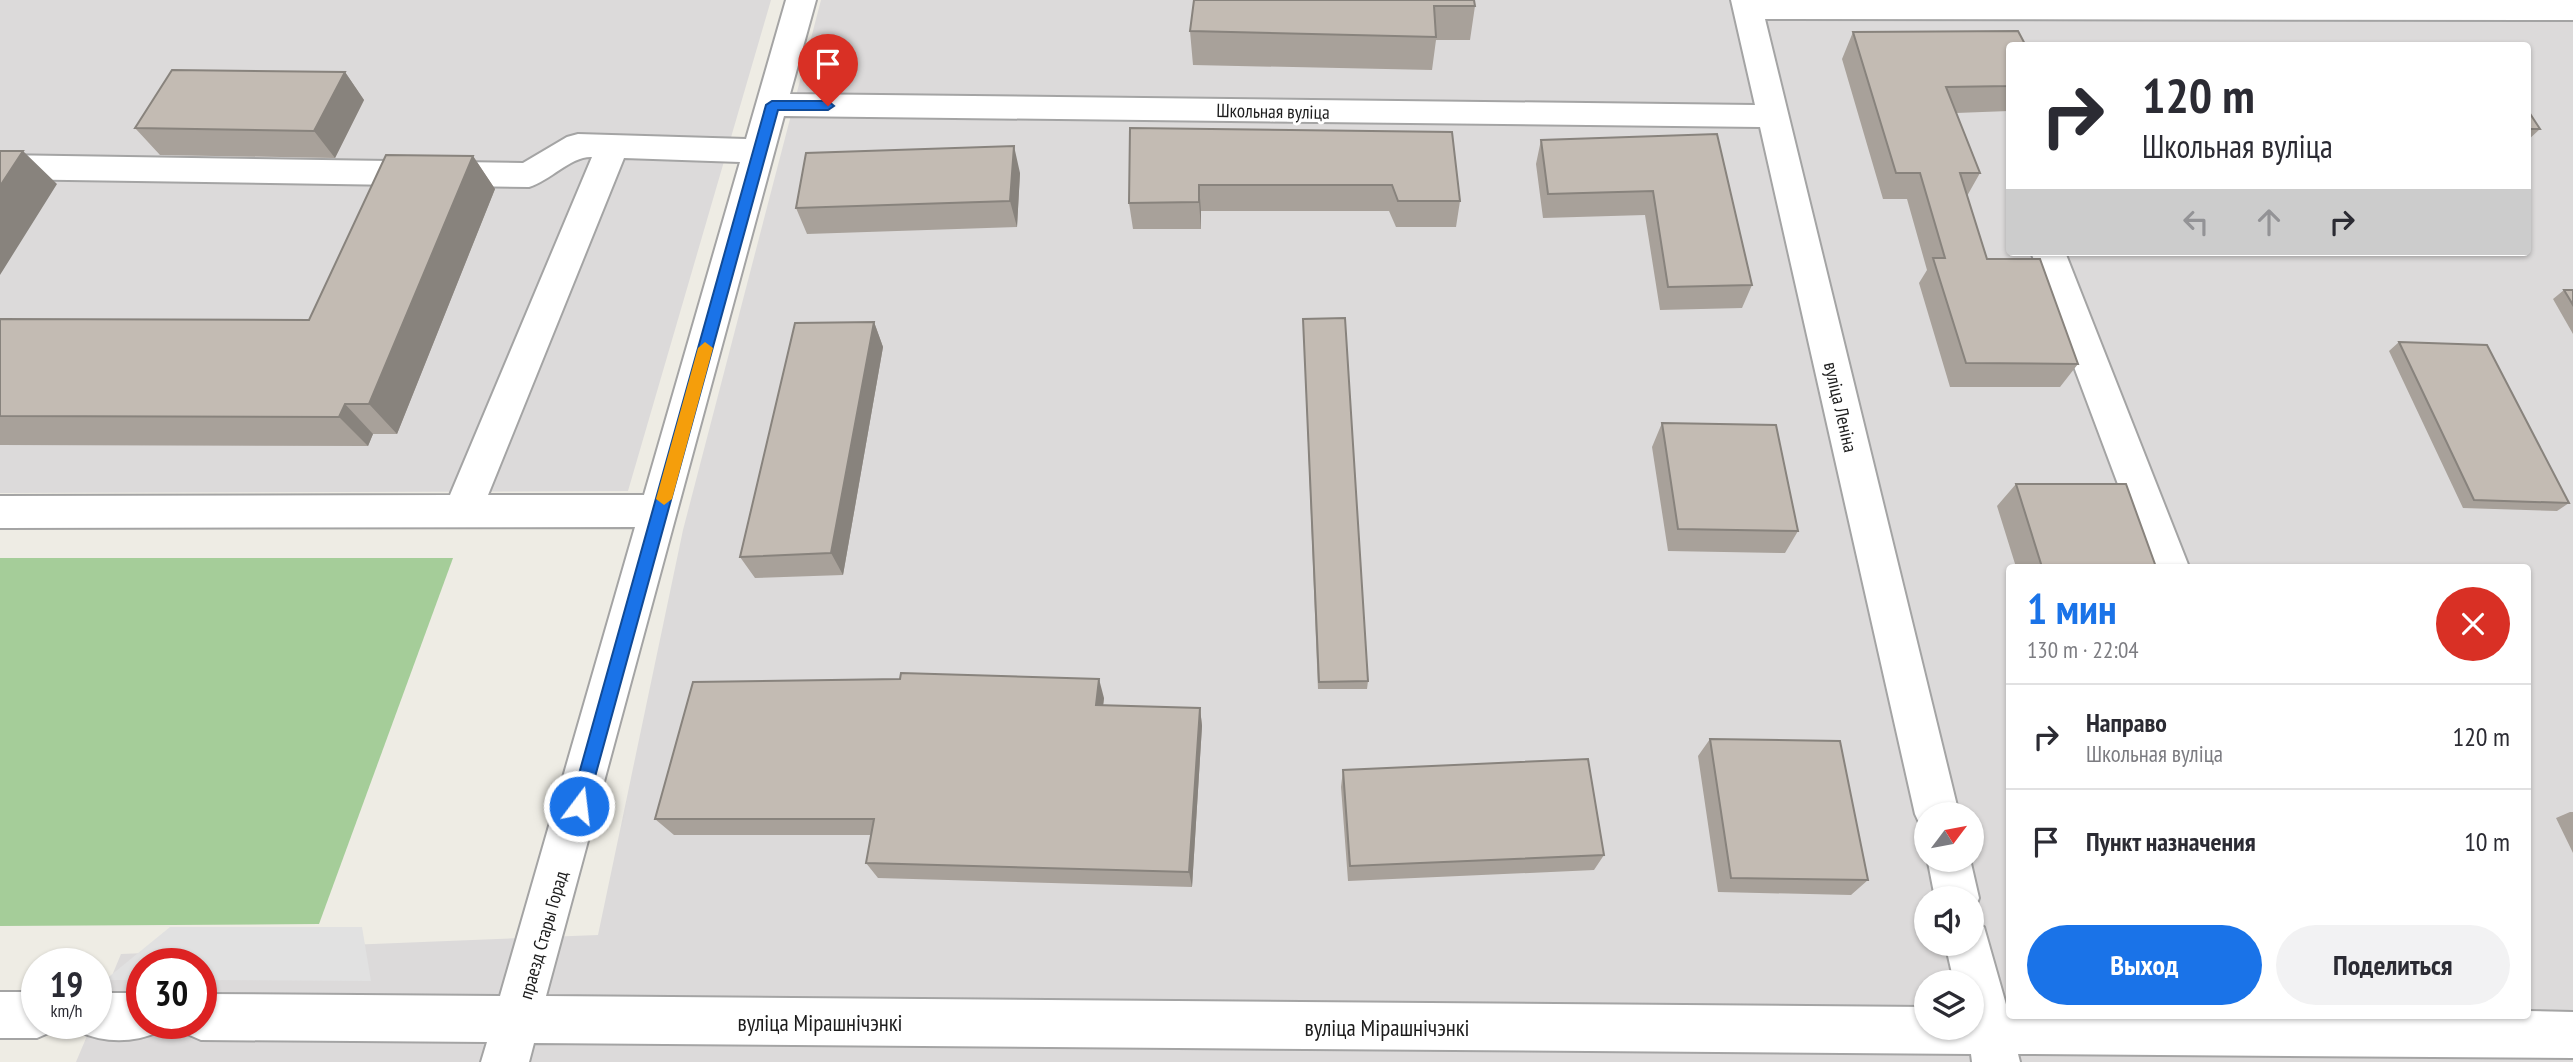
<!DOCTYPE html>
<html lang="ru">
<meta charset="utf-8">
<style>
:root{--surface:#fff;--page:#f2f2f3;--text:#2b2b33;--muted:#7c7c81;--line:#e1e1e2;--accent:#1a73e8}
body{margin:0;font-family:"PT Sans Narrow",sans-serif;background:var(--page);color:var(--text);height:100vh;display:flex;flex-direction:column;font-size:26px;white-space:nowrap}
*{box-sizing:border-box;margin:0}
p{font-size:23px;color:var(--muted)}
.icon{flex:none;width:38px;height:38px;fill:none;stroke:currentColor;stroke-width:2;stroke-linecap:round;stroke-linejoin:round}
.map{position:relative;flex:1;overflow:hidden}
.drawer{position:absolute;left:2006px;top:564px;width:525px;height:455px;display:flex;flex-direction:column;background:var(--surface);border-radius:7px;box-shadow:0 2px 5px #0004}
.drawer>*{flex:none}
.hud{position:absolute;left:2006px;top:42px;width:525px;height:214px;border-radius:7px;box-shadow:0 2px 5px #0004;background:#fff;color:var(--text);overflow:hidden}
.needle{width:46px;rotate:58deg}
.fabs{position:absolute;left:1914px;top:802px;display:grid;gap:14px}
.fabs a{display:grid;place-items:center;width:70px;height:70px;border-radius:50%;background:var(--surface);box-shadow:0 2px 5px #0004;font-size:35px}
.speed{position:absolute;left:21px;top:948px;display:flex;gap:14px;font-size:35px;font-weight:700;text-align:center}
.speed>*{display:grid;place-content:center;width:91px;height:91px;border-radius:50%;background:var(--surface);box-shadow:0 2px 5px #0004;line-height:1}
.speed small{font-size:18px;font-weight:400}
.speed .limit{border:10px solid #d22;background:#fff;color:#111}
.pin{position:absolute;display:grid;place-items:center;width:60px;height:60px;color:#fff;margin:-72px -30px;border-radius:50% 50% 50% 0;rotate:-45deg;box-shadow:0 0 7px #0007}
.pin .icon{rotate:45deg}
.me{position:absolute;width:77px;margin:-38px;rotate:15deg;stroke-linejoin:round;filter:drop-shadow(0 0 5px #0008)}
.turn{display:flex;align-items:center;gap:24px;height:147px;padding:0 21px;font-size:32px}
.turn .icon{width:91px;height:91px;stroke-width:2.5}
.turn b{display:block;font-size:49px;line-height:60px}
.lanes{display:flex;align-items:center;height:66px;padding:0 21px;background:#0003;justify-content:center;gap:35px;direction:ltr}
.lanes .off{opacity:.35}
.round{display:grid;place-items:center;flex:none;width:74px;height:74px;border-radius:37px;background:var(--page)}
.overview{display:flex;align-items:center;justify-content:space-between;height:119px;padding:0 21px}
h1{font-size:42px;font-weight:600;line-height:52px;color:var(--accent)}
.button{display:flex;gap:14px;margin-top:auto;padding:14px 21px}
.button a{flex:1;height:80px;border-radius:42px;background:var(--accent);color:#fff;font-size:28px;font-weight:600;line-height:80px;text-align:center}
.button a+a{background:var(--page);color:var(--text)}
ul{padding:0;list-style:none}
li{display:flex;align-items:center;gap:21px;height:105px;padding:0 21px;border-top:2px solid var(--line)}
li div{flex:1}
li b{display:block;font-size:26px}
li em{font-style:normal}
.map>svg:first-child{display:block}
.residential{fill:#dcdada;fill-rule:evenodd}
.forest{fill:#a5cd99}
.parking{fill:#e1e1e1}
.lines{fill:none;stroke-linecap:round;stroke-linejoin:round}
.minor-casing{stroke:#a4a4a4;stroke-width:4}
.minor{fill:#fff;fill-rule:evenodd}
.wall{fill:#a8a19a}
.shaded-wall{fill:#88837d}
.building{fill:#c3bbb3;stroke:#88837d;stroke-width:2}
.route{fill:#1a73e8;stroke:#114b97;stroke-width:2}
.slow{fill:#f59e0b}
.labels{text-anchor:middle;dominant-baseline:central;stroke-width:6;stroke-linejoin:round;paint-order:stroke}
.street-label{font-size:19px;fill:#1d1d1d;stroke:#fff}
.near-street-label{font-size:23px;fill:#1d1d1d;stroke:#fff}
</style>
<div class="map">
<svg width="2573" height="1062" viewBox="0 0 2573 1062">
<rect width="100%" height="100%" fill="#eeece4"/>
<path class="residential" d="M0 0H771L628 491 0 493Z
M821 0H2573V1062H76L92 1024H96V1014L121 954 598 935 683 530ZM2009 46H2527V252H2009ZM2009 567H2527V1015H2009ZM1927 814H1972V859H1927ZM1927 898H1972V943H1927ZM142 964H201V1024H142ZM1927 982H1972V1027H1927Z"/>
<path class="forest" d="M0 558H453L319 924 0 926Z"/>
<path class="parking" d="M170 927H362L371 981 201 980V964H142V980H105Z"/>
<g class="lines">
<g class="minor-casing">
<path id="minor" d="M786 0H816L790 94 1755 105 1731 0H2573V20L1765 19 1959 814H1927V831L1922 829 1915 814 1760 127 784 116 546 996 1927 1007V1027H1972V982H1954L1945 943H1972V922L1984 927 2009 1015H2527V1011L2573 1012V1058L2018 1054 2020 1062H1972L1971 1054 534 1043 529 1062H481L487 1042 201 1040 185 1033 181 1024H201V994L500 996 635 527 0 528V496L450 495 592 157C571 156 550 181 529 187L0 179V155L523 163 567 137 578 134 746 139ZM624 158 740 162 644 495H488Z
M2031 252H2065L2189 567H2149Z
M1927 857 1970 859 1979 898 1973 914 1972 898H1935Z
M0 992H37V1024H57L53 1031 37 1038H0Z
M96 993H142V1024H162L158 1032C134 1043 104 1043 80 1032L76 1024H96Z"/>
</g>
<use href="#minor" class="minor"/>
</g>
<path class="wall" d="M1194 0 1475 6 1470 40H1436L1432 70 1193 65 1190 31Z
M1853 32 2009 46V111L1956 113 1980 173 1967 196 1987 259 2078 364 2060 387H1950L1919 283 1927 270 1907 199H1883L1842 59Z
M345 72 364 100 335 158 160 155 135 128Z
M2527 109 2540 129 2527 141Z
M1130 128 1452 132 1460 201 1456 227H1396L1389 211H1201V229H1133L1129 203Z
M1717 134 1752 285 1742 308 1660 310 1645 215 1543 218 1536 164 1541 140Z
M473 156 495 189 397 434H373L368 446 0 445V319L309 320Z
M1020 173 1017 227 807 234 796 208Z
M2564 290H2573V334L2553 299Z
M1303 319 1368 681 1367 689H1318Z
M874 322 883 347 843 575 755 578 740 557Z
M2399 342 2569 503 2557 511 2463 508 2389 351Z
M1662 423 1798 531 1785 553 1668 551 1652 447Z
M2016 484 2156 567H2016L1997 506Z
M1104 698 1103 705 1200 708 1202 726 1192 887 878 878 866 863 871 835H674L655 819Z
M1710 739 1868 880 1851 895 1718 892 1698 756Z
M1343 770 1604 855 1594 870 1348 881 1341 787Z
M2570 812H2573V853L2556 818Z"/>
<path class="shaded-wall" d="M345 72 364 100 335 158 314 131Z
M1014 146 1020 173 1017 227 1010 201Z
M23 151 57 184 0 275V186Z
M473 156 495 189 397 434 369 404Z
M1199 185 1201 211V229L1199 202Z
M874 322 883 347 843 575 831 553Z
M345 404 373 434 368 446 339 417Z
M1099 679 1104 698 1101 724 1096 705Z
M1200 708 1202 726 1192 887 1189 872Z"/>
<path class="building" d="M1194 0H1474L1475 6H1434L1436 37 1190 31Z
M2018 31 2026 46H2009V86L1946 87 1980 173H1960L1987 259H2040L2078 364 1966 363 1933 258H1945L1920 173H1896L1853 32Z
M172 70 345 72 314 131 135 128Z
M2527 109 2540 129H2527Z
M1130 128 1452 132 1460 201H1398L1392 185H1199V202L1129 203Z
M1717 134 1752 285 1668 287 1653 191 1548 194 1541 140Z
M1014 146 1010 201 796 208 806 153Z
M0 151H23L0 186Z
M386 155 473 156 369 404H345L339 417 0 416V319L309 320Z
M2564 290H2573V305Z
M1345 318 1368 681 1319 682 1303 319Z
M874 322 831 553 740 557 795 323Z
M2399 342 2487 345 2569 503 2474 500Z
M1662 423 1776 425 1798 531 1678 529Z
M2016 484H2126L2156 567H2042Z
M901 673 1099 679 1096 705 1200 708 1189 872 866 863 874 819H655L693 682 900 679Z
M1710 739 1840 741 1868 880 1731 878Z
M1588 759 1604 855 1350 866 1343 770Z"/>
<path class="route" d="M772 101H828L834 106 828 110H778L587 806 585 812 579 814 572 812 570 806 766 105Z"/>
<path class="slow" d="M705 342 713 348 672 499 664 505 656 499 698 348Z"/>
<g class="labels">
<g class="street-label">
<text transform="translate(1273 111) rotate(1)">Школьная вуліца</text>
<text transform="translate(1841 407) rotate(77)">вуліца Леніна</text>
<text transform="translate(543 935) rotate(-74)">праезд Стары Горад</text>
</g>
<g class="near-street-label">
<text x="820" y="1022">вуліца Мірашнічэнкі</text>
<text x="1387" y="1027">вуліца Мірашнічэнкі</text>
</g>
</g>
</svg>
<div class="fabs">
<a><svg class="needle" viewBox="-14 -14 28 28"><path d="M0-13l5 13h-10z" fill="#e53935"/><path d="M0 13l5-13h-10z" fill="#7c7c81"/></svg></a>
<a><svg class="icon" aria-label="sound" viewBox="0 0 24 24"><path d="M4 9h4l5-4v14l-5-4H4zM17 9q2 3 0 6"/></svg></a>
<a><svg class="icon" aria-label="layers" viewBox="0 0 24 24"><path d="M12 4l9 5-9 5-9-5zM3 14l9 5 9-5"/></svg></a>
</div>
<div class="speed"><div>19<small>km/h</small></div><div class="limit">30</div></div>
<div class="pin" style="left:828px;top:106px;background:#d93025"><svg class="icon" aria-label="arrive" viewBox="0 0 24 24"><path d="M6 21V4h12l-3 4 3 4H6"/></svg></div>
<svg class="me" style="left:579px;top:806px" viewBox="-20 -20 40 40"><circle r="17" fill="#1a73e8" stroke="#fff" stroke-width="3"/><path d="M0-11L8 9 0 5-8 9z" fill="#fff"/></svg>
<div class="hud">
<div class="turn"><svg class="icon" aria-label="right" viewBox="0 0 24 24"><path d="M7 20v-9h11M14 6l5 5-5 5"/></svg><div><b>120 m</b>Школьная вуліца</div></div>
<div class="lanes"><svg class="icon off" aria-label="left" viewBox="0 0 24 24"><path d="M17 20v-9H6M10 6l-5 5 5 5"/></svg><svg class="icon off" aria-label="ahead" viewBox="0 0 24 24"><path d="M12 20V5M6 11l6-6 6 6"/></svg><svg class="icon" aria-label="right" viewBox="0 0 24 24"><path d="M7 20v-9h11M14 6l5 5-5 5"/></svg></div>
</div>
<section class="drawer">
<div class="overview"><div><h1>1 мин</h1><p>130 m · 22:04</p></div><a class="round" style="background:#d93025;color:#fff"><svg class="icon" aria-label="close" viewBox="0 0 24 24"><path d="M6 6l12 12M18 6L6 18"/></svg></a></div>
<ul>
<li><svg class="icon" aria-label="right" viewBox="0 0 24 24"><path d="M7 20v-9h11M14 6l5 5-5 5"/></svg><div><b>Направо</b><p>Школьная вуліца</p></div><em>120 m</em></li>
<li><svg class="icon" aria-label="arrive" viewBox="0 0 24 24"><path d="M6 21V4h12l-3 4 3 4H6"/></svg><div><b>Пункт назначения</b></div><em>10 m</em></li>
</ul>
<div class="button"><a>Выход</a><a>Поделиться</a></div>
</section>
</div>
